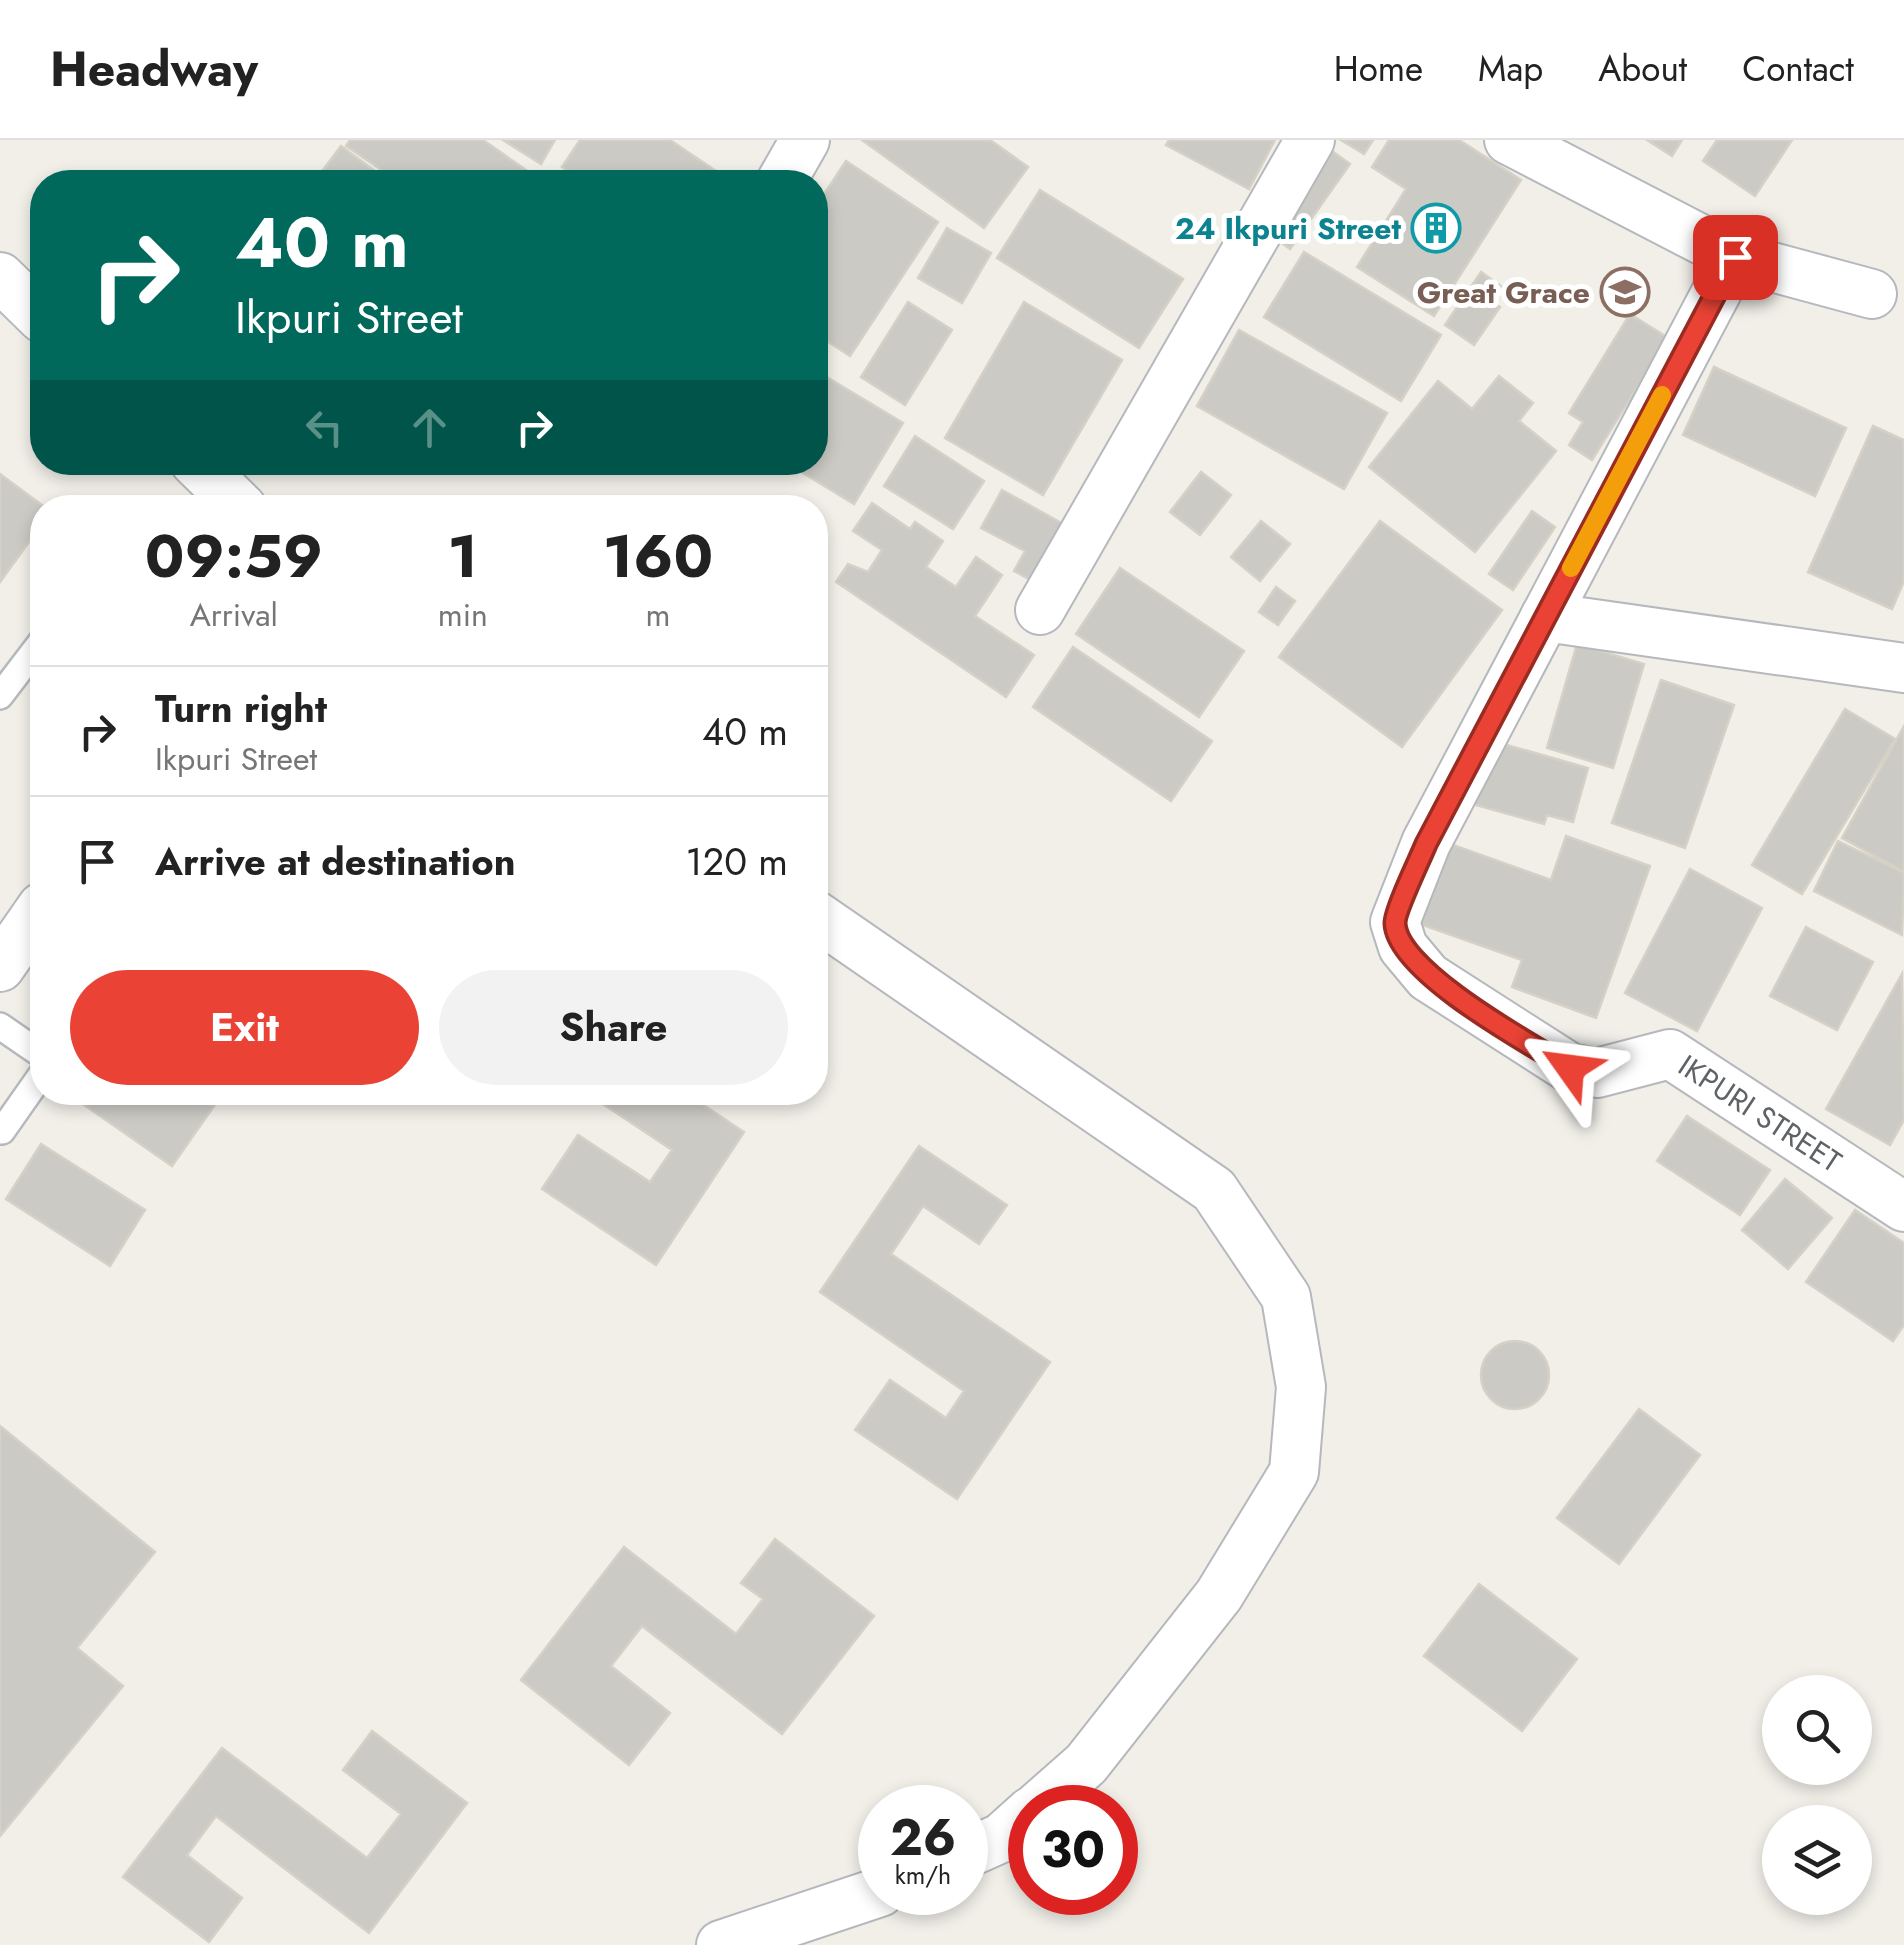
<!DOCTYPE html>
<style>
:root{--surface:#fff;--page:#f2f2f2;--text:#222;--muted:#767676;--line:#e0e0e0;--accent:#ea4335}
body{margin:0;font-family:Jost,sans-serif;background:var(--page);color:var(--text);height:100vh;display:flex;flex-direction:column;font-size:38px;white-space:nowrap}
*{box-sizing:border-box;margin:0}
p{font-size:32px;color:var(--muted)}
.icon{flex:none;width:55px;height:55px;fill:none;stroke:currentColor;stroke-width:2;stroke-linecap:round;stroke-linejoin:round}
.map{position:relative;flex:1;overflow:hidden}
.side{position:absolute;left:30px;top:355px;width:798px;height:610px;display:flex;flex-direction:column;background:var(--surface);border-radius:40px;box-shadow:0 5px 15px #0003}
.side>*{flex:none}
.top-card{position:absolute;left:30px;top:30px;width:798px;height:305px;border-radius:40px;box-shadow:0 5px 15px #0003;background:#00695c;color:#fff;overflow:hidden}
.tools{position:absolute;left:1762px;top:1535px;display:grid;gap:20px}
.tools a{display:grid;place-items:center;width:110px;height:110px;border-radius:50%;background:var(--surface);box-shadow:0 5px 15px #0003;font-size:50px}
.speed{position:absolute;left:858px;top:1645px;display:flex;gap:20px;font-size:50px;font-weight:700;text-align:center}
.speed>*{display:grid;place-content:center;width:130px;height:130px;border-radius:50%;background:var(--surface);box-shadow:0 5px 15px #0003;line-height:1}
.speed small{font-size:25px;font-weight:400}
.speed .limit{border:15px solid #d22;background:#fff;color:#111}
.pin{position:absolute;display:grid;place-items:center;width:85px;height:85px;color:#fff;margin:-42px;border-radius:20px;box-shadow:0 5px 15px #0006}
.me{position:absolute;width:110px;margin:-55px;rotate:301deg;stroke-linejoin:round;filter:drop-shadow(0 0 8px #0008)}
.turn{display:flex;align-items:center;gap:35px;height:210px;padding:0 40px;font-size:45px}
.turn .icon{width:130px;height:130px;stroke-width:2.5}
.turn b{display:block;font-size:70px;line-height:85px}
.lanes{display:flex;align-items:center;height:95px;padding:0 40px;background:#0003;justify-content:center;gap:50px;direction:ltr}
.lanes .off{opacity:.35}
.eta{display:flex;justify-content:space-evenly;align-items:center;height:170px;text-align:center}
.eta b{font-size:60px;font-weight:700;line-height:70px}
.action{display:flex;gap:20px;margin-top:auto;padding:20px 40px}
.action a{flex:1;height:115px;border-radius:60px;background:var(--accent);color:#fff;font-size:40px;font-weight:700;line-height:115px;text-align:center}
.action a+a{background:var(--page);color:var(--text)}
ul{padding:0;list-style:none}
li{display:flex;align-items:center;gap:30px;height:130px;padding:0 40px;border-top:2px solid var(--line)}
li div{flex:1}
li b{display:block;font-size:38px}
li em{font-style:normal}
header{display:flex;align-items:center;gap:60px;box-sizing:border-box;height:140px;padding:0 50px;background:var(--surface);border-bottom:2px solid var(--line)}
header strong{font-size:48px}
nav{display:flex;gap:55px;margin-inline-start:auto;font-size:35px}
.map>svg:first-child{display:block}
.building{fill:#cccac5;stroke:#d6d1c6;stroke-width:2.5}
.lines{fill:none;stroke-linecap:round;stroke-linejoin:round}
.lane-casing{stroke:#b5b8bc;stroke-width:30}
.street-casing{stroke:#b5b8bc;stroke-width:52}
.lane{stroke:#fff;stroke-width:25}
.street{stroke:#fff;stroke-width:48}
.route-casing{stroke:#982c22;stroke-width:25}
.route{stroke:#ea4335;stroke-width:18}
.slow{stroke:#f59e0b;stroke-width:18}
.labels{text-anchor:middle;dominant-baseline:central;stroke-width:10;stroke-linejoin:round;paint-order:stroke}
.culture-label{font-size:30px;font-weight:bold;fill:#0d838f;stroke:#fff;text-anchor:end}
.education-label{font-size:30px;font-weight:bold;fill:#785e54;stroke:#fff;text-anchor:end}
.street-label{font-size:30px;fill:#5f6368;stroke:#fff}
</style>
<header>
<strong>Headway</strong>
<nav><a>Home</a><a>Map</a><a>About</a><a>Contact</a></nav>
</header>
<div class="map">
<svg width="1904" height="1805" viewBox="0 0 1904 1805">
<rect width="100%" height="100%" fill="#f1efe8"/>
<path class="building" d="M350 0H483L526 30 518 42H399L346 6Z
M503 0H555L541 24Z
M580 0H670L719 33 712 42H584L562 27Z
M862 0H990L1028 27 984 88Z
M1169 0H1275L1249 49 1166 5Z
M1341 0H1373L1364 14Z
M1389 0H1459L1521 40 1434 176 1357 127 1406 49 1372 27Z
M1647 0H1682L1672 16Z
M1717 0H1792L1755 56 1703 21Z
M341 6 390 42H314Z
M1332 11 1350 24 1290 109 1272 96Z
M846 21 938 82 850 216 815 193V68Z
M1040 50 1183 139 1139 208 997 118Z
M947 88 991 113 962 163 918 138Z
M1304 112 1441 195 1401 261 1264 177Z
M1481 132 1501 146 1491 161 1500 167 1474 205 1445 185Z
M908 162 952 190 905 265 861 237Z
M1024 162 1122 220 1043 355 945 298Z
M1630 174 1668 198 1592 320 1569 305 1583 282 1569 273Z
M1239 190 1387 273 1344 349 1197 266Z
M1714 227 1846 288 1815 356 1683 295Z
M815 230 903 283 854 364 785 322H815Z
M1499 236 1533 263 1519 281 1556 311 1475 412 1369 327 1438 241 1472 269Z
M1873 286 1904 300V441L1892 469 1808 432Z
M915 296 984 341 953 389 884 346Z
M1201 332 1231 355 1200 395 1170 372Z
M0 334 46 368H42V384L0 442Z
M1002 350 1065 385 1042 446 1014 431 1025 411 981 388Z
M872 363 910 389 915 382 943 401 926 427 956 447 976 417 1002 435 975 476 1034 515 1006 557 836 442 848 424 868 432 882 410 853 391Z
M1532 371 1555 387 1513 450 1489 434Z
M1261 381 1290 404 1260 441 1231 417Z
M1380 381 1502 470 1402 607 1279 517Z
M1120 428 1244 511 1199 577 1076 494Z
M1276 447 1295 461 1278 485 1259 472Z
M1577 504 1644 524 1613 628 1547 608Z
M1073 507 1212 601 1171 661 1033 567Z
M1661 540 1734 565 1685 708 1612 683Z
M1845 569 1895 599 1802 754 1752 725Z
M1904 586V732L1842 698Z
M1482 598 1588 628 1573 682 1547 675 1544 684 1465 662Z
M1566 696 1650 726 1596 878 1512 847 1522 820 1420 784 1448 703 1551 740Z
M1838 701 1904 733 1902 795 1814 751Z
M1690 729 1762 768 1697 891 1625 853Z
M1806 787 1873 822 1837 890 1770 856Z
M1902 834 1904 980 1890 1005 1826 969Z
M195 952 214 966 172 1026 67 953Z
M585 952H684L744 992 656 1125 542 1049 578 995 650 1042 672 1010Z
M1687 976 1770 1030 1740 1075 1657 1021Z
M41 1004 145 1070 110 1126 6 1059Z
M919 1006 1007 1065 979 1104 923 1066 891 1114 1050 1222 957 1359 855 1290 890 1240 946 1278 964 1251 820 1152Z
M1785 1039 1832 1078 1788 1129 1742 1090Z
M1855 1070 1904 1103V1185L1893 1201 1806 1142Z
M1481 1235a34 34 0 1 1 68 0a34 34 0 1 1-68 0Z
M1639 1269 1700 1315 1619 1424 1557 1378Z
M0 1286 155 1412 77 1508 123 1546 0 1696Z
M775 1399 874 1476 782 1594 642 1486 611 1526 670 1573 629 1625 521 1540 624 1407 736 1494 763 1459 741 1443Z
M1479 1444 1577 1519 1522 1591 1424 1516Z
M372 1591 467 1663 369 1793 216 1676 187 1715 242 1758 209 1802 123 1737 222 1608 367 1718 401 1674 343 1630Z"/>
<g class="lines">
<g class="lane-casing">
<path id="lane" d="M0 556 42 501
M0 886 42 915
M2 991 42 934"/>
</g>
<g class="street-casing">
<g id="street">
<path d="M1509 0 1735 117 1872 154"/>
<path d="M781 42 805 0"/>
<path id="s1" d="M1735 117 1426 703 1395 782 1403 807 1428 837 1570 928 1597 933 1670 914 1904 1067"/>
<path d="M0 137 42 178"/>
<path d="M195 322 242 368"/>
<path d="M1040 470 1310 0"/>
<path d="M1545 477 1904 528"/>
<path d="M815 775 1214 1050 1286 1157 1301 1247 1294 1332 1219 1455 1086 1624 1036 1668"/>
<path d="M0 827 42 767"/>
<path d="M965 1714 1001 1698 1030 1672"/>
<path d="M721 1805 880 1752"/>
</g>
</g>
<use href="#lane" class="lane"/>
<use href="#street" class="street"/>
</g>
<g class="lines">
<g class="route-casing">
<path id="route" d="M1570 928C1530 904 1396 831 1395 783 1395 770 1420 719 1426 704L1735 117"/>
</g>
<use href="#route" class="route"/>
<path class="slow" d="M1571 428 1662 255"/>
</g>
<defs>
<g id="building-ring" transform="scale(2.5)"><circle r="9.5" fill="#fff" stroke="#0f9aa8" stroke-width="1.5"/><path d="M-4-6H4V6H1V3H-1V6H-4ZM-2.5-4.3h1.7v1.8h-1.7ZM.8-4.3h1.7v1.8H.8ZM-2.5-1h1.7V.8h-1.7ZM.8-1h1.7V.8H.8Z" fill="#0f9aa8"/></g>
<g id="school-ring" transform="scale(2.5)"><circle r="9.5" fill="#fff" stroke="#8d6e63" stroke-width="1.5"/><path d="M0-5L7-2L0 1L-7-2ZM-4 1L0 2.5L4 1V4Q0 6-4 4Z" fill="#8d6e63"/></g>
</defs>
<g fill-rule="evenodd">
<use href="#building-ring" x="1436" y="88"/>
<use href="#school-ring" x="1625" y="152"/>
</g>
<g class="labels">
<g class="culture-label">
<text x="1401" y="88">24 Ikpuri Street</text>
</g>
<g class="education-label">
<text x="1590" y="152">Great Grace</text>
</g>
<g class="street-label">
<text stroke="none"><textPath href="#s1" startOffset="1192">IKPURI STREET</textPath></text>
</g>
</g>
</svg>
<div class="tools">
<a><svg class="icon" aria-label="search" viewBox="0 0 24 24"><circle cx="10" cy="10" r="6"/><path d="M15 15l6 6"/></svg></a>
<a><svg class="icon" aria-label="layers" viewBox="0 0 24 24"><path d="M12 4l9 5-9 5-9-5zM3 14l9 5 9-5"/></svg></a>
</div>
<div class="speed"><div>26<small>km/h</small></div><div class="limit">30</div></div>
<div class="pin" style="left:1735px;top:117px;background:#d93025"><svg class="icon" aria-label="arrive" viewBox="0 0 24 24"><path d="M6 21V4h12l-3 4 3 4H6"/></svg></div>
<svg class="me" style="left:1570px;top:928px" viewBox="-20 -20 40 40"><path d="M0-17L14 15 0 8-14 15z" fill="#ea4335" stroke="#fff" stroke-width="4"/></svg>
<div class="top-card">
<div class="turn"><svg class="icon" aria-label="right" viewBox="0 0 24 24"><path d="M7 20v-9h11M14 6l5 5-5 5"/></svg><div><b>40 m</b>Ikpuri Street</div></div>
<div class="lanes"><svg class="icon off" aria-label="left" viewBox="0 0 24 24"><path d="M17 20v-9H6M10 6l-5 5 5 5"/></svg><svg class="icon off" aria-label="ahead" viewBox="0 0 24 24"><path d="M12 20V5M6 11l6-6 6 6"/></svg><svg class="icon" aria-label="right" viewBox="0 0 24 24"><path d="M7 20v-9h11M14 6l5 5-5 5"/></svg></div>
</div>
<section class="side">
<div class="eta">
<div><b>09:59</b><p>Arrival</p></div>
<div><b>1</b><p>min</p></div>
<div><b>160</b><p>m</p></div>
</div>
<ul>
<li><svg class="icon" aria-label="right" viewBox="0 0 24 24"><path d="M7 20v-9h11M14 6l5 5-5 5"/></svg><div><b>Turn right</b><p>Ikpuri Street</p></div><em>40 m</em></li>
<li><svg class="icon" aria-label="arrive" viewBox="0 0 24 24"><path d="M6 21V4h12l-3 4 3 4H6"/></svg><div><b>Arrive at destination</b></div><em>120 m</em></li>
</ul>
<div class="action"><a>Exit</a><a>Share</a></div>
</section>
</div>
